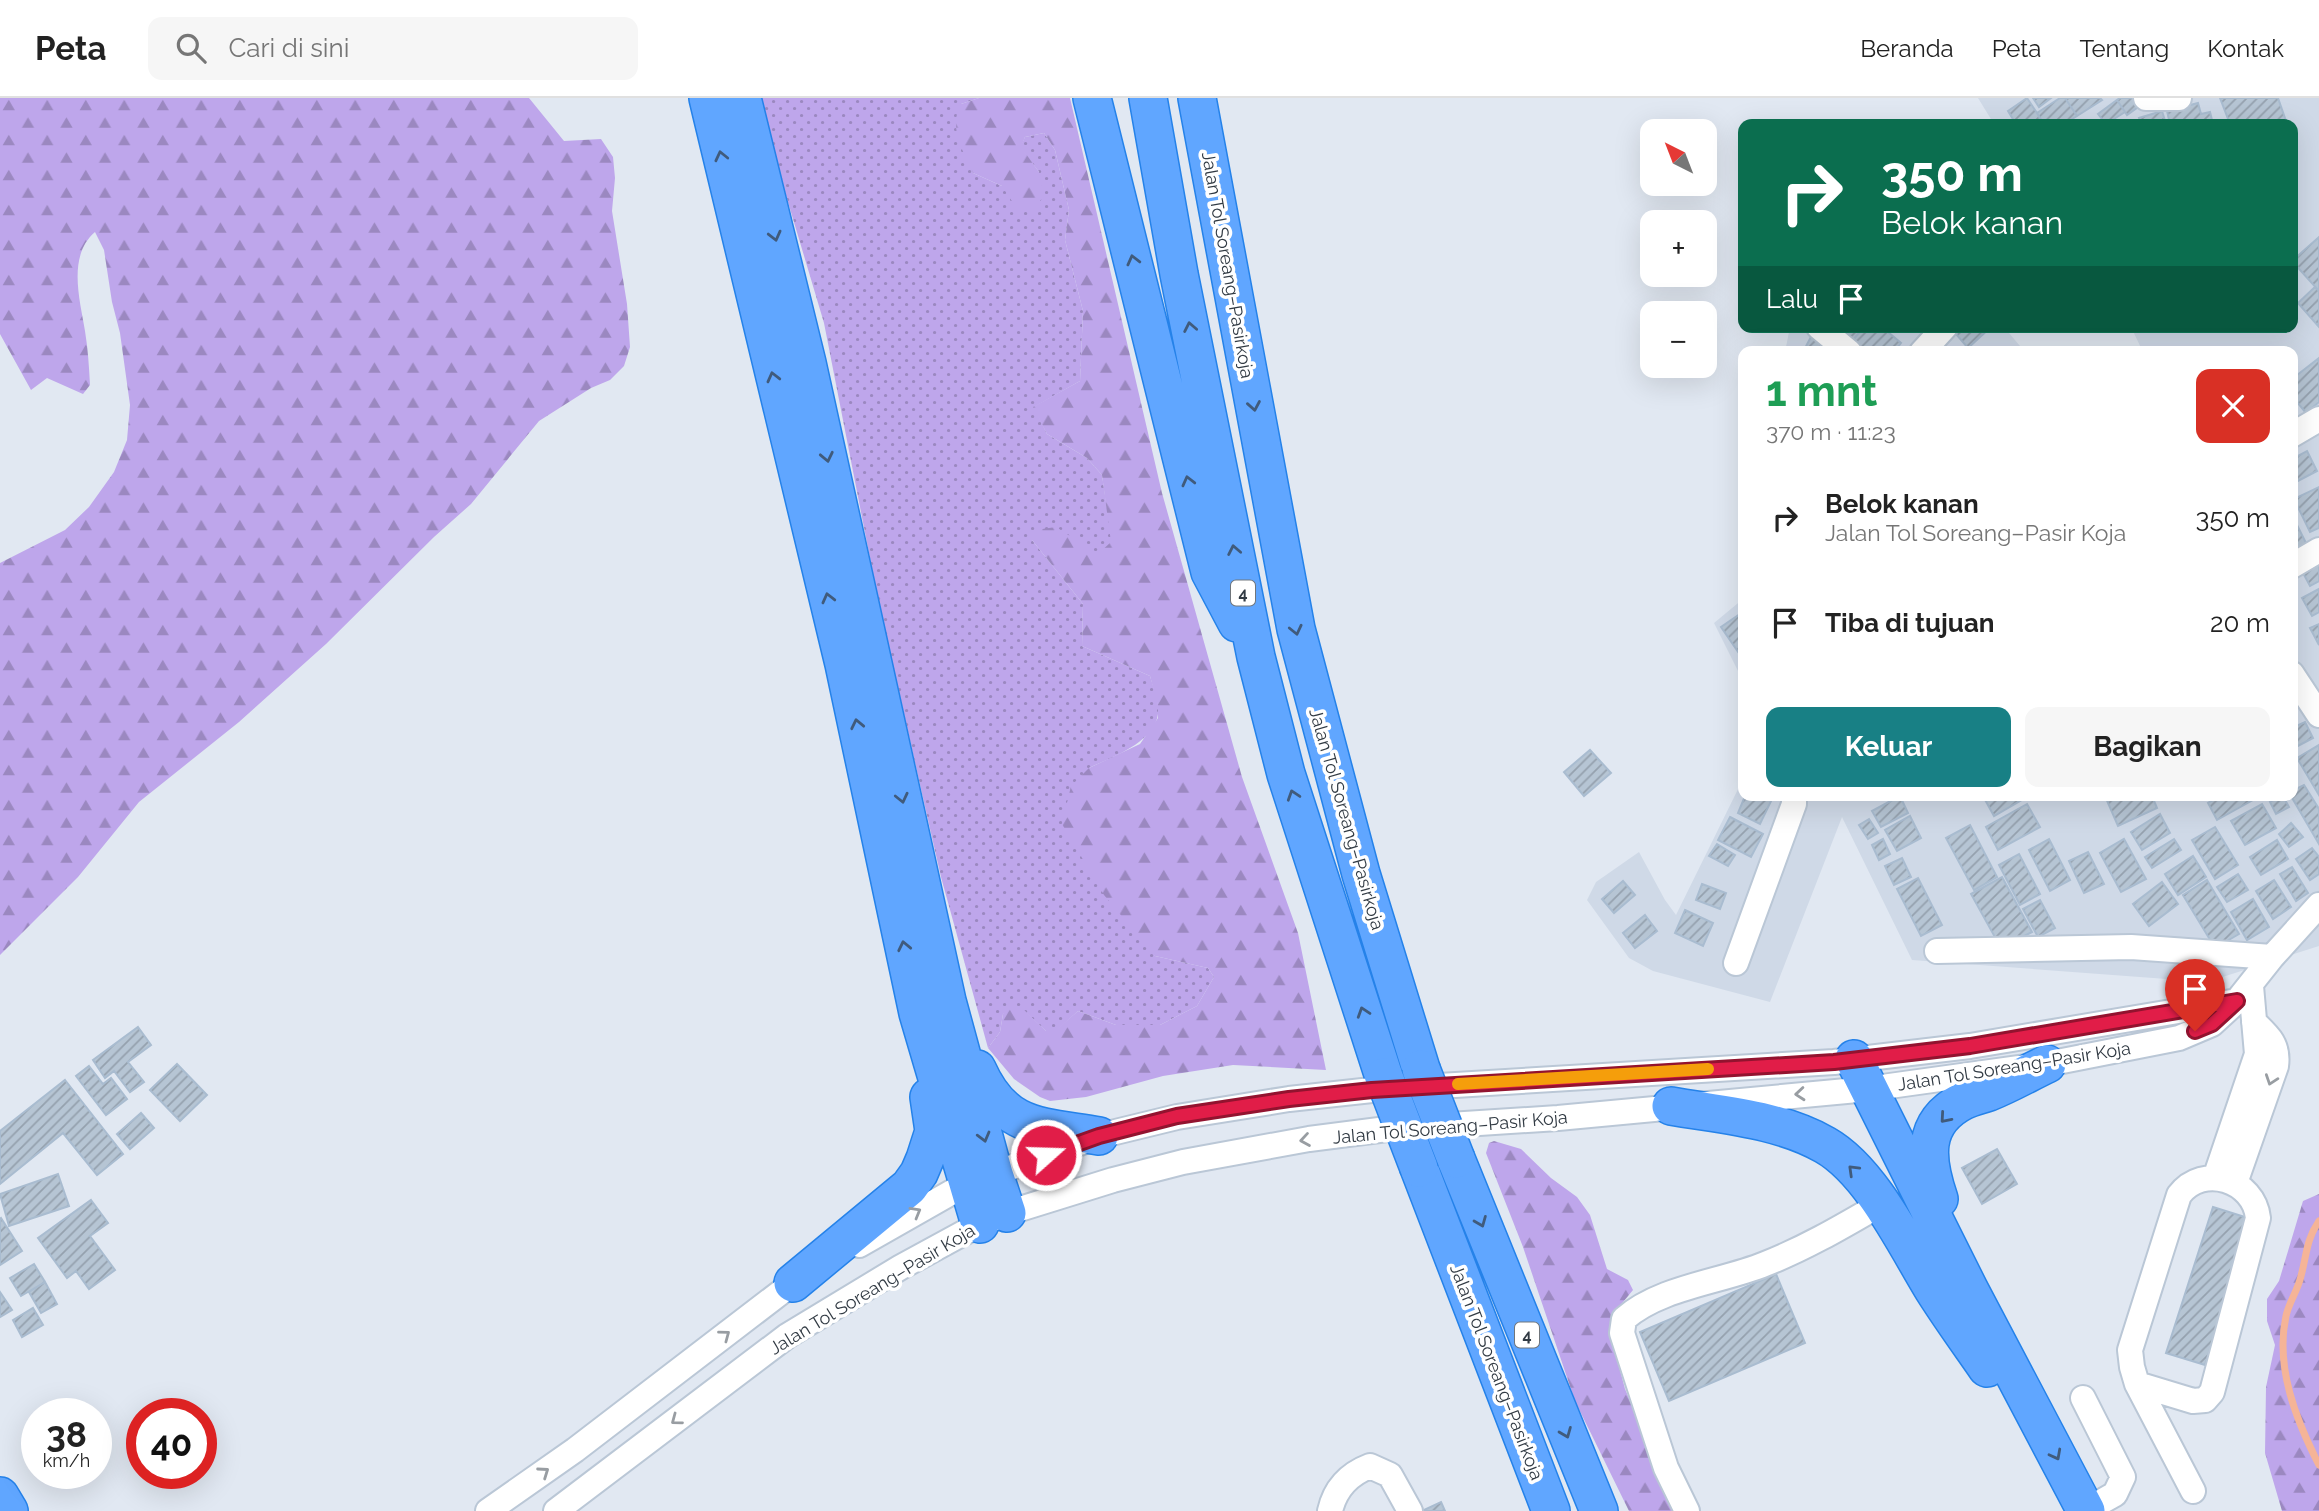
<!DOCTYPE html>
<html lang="id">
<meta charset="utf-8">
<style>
:root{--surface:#fff;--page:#f6f6f6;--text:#222;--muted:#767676;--line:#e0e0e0;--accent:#188085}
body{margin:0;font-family:Raleway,sans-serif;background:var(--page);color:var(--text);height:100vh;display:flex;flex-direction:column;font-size:26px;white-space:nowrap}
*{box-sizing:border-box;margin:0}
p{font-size:23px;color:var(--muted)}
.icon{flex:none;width:38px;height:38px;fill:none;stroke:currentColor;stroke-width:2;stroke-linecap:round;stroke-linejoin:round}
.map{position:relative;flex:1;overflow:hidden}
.sheet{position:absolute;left:1738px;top:248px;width:560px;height:455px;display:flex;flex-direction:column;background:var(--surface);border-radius:14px;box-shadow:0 7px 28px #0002}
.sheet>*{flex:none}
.hud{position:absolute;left:1738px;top:21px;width:560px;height:214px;border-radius:14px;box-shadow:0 7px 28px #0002;background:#0b6e4f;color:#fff;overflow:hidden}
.needle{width:46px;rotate:318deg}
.buttons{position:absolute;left:1640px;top:21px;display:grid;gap:14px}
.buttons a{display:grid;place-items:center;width:77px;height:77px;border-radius:14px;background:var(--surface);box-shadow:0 7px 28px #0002;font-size:35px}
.speed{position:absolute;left:21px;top:1300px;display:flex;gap:14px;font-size:35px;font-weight:700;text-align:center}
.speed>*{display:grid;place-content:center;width:91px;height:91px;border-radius:50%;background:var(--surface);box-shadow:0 7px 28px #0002;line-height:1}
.speed small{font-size:18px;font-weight:400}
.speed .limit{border:10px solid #d22;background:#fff;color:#111}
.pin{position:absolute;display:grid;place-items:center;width:60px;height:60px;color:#fff;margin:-72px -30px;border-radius:50% 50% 50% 0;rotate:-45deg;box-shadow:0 0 7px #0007}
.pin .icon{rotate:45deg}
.me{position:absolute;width:77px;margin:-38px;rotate:70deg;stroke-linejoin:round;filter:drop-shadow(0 0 5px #0008)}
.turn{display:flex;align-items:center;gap:24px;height:147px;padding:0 28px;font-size:32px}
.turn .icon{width:91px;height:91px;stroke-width:2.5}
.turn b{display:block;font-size:49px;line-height:60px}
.then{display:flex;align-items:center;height:66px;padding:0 28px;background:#0003;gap:14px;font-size:26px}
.round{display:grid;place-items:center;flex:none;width:74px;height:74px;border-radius:14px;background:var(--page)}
.summary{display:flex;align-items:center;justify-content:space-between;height:119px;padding:0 28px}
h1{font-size:42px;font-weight:700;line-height:52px;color:#1e9e55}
.action{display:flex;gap:14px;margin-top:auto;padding:14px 28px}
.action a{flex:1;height:80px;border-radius:14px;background:var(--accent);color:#fff;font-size:28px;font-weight:700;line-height:80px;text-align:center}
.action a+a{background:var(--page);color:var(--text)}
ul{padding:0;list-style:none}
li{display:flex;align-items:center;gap:21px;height:105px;padding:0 28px}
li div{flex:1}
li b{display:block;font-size:26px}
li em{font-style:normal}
header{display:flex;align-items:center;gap:42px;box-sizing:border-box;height:98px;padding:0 35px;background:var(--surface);border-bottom:2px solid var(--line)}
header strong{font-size:33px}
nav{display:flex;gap:38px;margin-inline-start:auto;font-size:24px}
.search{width:490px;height:63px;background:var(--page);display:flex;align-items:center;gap:18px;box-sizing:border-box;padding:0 24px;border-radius:14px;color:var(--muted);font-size:26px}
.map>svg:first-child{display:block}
.residential{fill:#cfd9e7}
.grass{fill:url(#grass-dots)}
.forest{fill:url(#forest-firs)}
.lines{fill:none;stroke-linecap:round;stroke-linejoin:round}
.stream{stroke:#f5b497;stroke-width:7}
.building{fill:url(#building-hatch);stroke:#a9bcd0;stroke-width:2}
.minor-casing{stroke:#bac7d6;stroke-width:28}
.highway-casing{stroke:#2582e9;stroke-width:40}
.minor{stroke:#fff;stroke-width:24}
.highway{stroke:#60a6ff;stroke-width:37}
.highway-bridge-casing{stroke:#2582e9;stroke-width:40;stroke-linecap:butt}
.highway-bridge{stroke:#60a6ff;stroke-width:37}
.oneway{stroke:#405b7c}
.oneway2{stroke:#989da2}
.route-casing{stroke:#92132f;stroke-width:18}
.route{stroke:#e11d48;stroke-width:12}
.slow{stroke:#f59e0b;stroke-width:12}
.labels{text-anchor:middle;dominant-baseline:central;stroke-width:7;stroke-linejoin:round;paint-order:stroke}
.shield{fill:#fff;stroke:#70767c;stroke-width:2}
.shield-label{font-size:16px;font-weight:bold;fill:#323b44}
.street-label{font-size:18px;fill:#323b44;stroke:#fff}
</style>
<header>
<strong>Peta</strong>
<div class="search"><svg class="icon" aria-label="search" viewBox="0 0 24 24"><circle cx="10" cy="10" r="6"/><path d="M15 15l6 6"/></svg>Cari di sini</div>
<nav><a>Beranda</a><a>Peta</a><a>Tentang</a><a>Kontak</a></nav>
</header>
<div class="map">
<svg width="2319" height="1413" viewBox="0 0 2319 1413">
<defs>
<pattern id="grass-dots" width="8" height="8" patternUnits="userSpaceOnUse" patternTransform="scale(1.75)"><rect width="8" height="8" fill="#bea6eb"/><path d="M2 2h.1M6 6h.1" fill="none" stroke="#9b88c0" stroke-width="1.8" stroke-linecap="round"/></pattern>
<pattern id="forest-firs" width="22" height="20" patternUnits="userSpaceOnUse" patternTransform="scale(1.75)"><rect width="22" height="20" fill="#bea6eb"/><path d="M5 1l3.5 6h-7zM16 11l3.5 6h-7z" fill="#9b88c0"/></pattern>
<pattern id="building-hatch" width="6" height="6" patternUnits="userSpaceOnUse" patternTransform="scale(1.75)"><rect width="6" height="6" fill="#b6c5d4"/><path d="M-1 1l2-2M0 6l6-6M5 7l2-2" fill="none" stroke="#95a1ae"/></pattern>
</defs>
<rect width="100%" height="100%" fill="#e1e8f2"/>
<path class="residential" d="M1978 0H2319V848L2207 884 1912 862 1842 719 1770 904 1653 873 1629 860 1587 802 1596 784 1639 754 1665 802 1676 817 1743 681V698H2292V254H2143L2131 229H2292V26H1994Z
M1790 229H2004L2025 254H1785Z
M1743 501V583L1714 525Z"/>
<path class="grass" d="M757 0H979L961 6 973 75 1002 88 1039 74 1020 49 1025 39 1044 35 1055 52 1069 112 1065 142 1083 213 1080 283 1034 309 1047 336 1087 360 1102 377 1112 444 1098 457 1032 442 1083 506 1082 548 1150 578C1153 589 1160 604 1158 616 1154 645 1112 659 1089 670L1155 858 1208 870 1214 879 1197 908 1160 927H1116L1078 913 1056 933H1046L1022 911 1003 916 1000 934 988 950 941 779 879 506 824 225Z"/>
<path class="forest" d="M0 0H529L564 43 601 41 613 59 615 80 612 113 627 206 630 249 624 268 610 282 591 290 539 323 471 406 434 439 326 546 239 624 139 704 78 779 0 857V465L65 432 89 409 114 374 127 342 130 307 120 235 112 204 104 152 95 134C67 158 80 202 85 233 88 251 89 269 90 287L83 296 47 280 31 292 0 236Z
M979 0H1070L1162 395 1242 679 1298 835 1326 972 1233 967 1163 978 1086 999 1050 1003 1040 999 1014 981 988 950 1000 934 1003 916 1010 909 1022 910 1046 933 1056 932 1078 913 1116 927H1160L1197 908 1214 879 1208 870 1155 858 1104 797 1062 726 1071 688 1089 670 1140 646 1158 620V608L1150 578 1082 548 1083 506 1032 442 1035 432 1056 429 1098 456 1111 444 1102 377 1087 360 1047 336 1033 309 1080 283 1083 213 1065 142 1069 112 1055 52 1044 35 1025 39 1021 49 1039 74 1044 98 1031 114H1019L1002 88 973 75C963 53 948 29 961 6Z
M1494 1043 1521 1051 1551 1080 1577 1099 1590 1117 1607 1171 1628 1182 1633 1192 1619 1209 1609 1230 1625 1291 1678 1413H1629L1575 1303 1523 1149 1486 1055 1489 1045Z
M2319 1096V1413H2282L2265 1355 2266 1289 2275 1247 2267 1223V1201L2279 1183 2303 1103Z"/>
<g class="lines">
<path class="stream" d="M2319 1123C2306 1142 2307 1156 2301 1178 2298 1192 2289 1204 2286 1218 2275 1269 2296 1322 2319 1367"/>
</g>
<path class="building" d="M2027 0 2037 15 2043 26H2016L2008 13Z
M2033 0H2051L2039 9Z
M2060 0H2065L2077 18 2064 26H2044L2037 15Z
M2065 0H2100L2102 2 2077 18Z
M2120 0H2136L2141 7 2127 17 2117 2Z
M2220 0H2278L2287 26H2253L2252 24 2245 26H2230Z
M2117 2 2125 14 2106 26 2098 16Z
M2198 5 2201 16 2210 14 2213 26H2170L2167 13Z
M2162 13 2166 26H2141L2139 20Z
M2319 139V193L2292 163Z
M2315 189 2319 193V229L2298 205Z
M1837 229H1864L1853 242Z
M1864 229H1882L1901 245 1894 254H1866L1853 242Z
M1950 229H1991L1968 250Z
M1812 237 1842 254H1803Z
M2319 260V304L2306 315 2292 298V281Z
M2307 353 2317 373 2292 386V361Z
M2319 389V430L2310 434 2294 401Z
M2292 417 2307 447 2292 454Z
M2319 466V483L2310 488 2303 475Z
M2319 491V514L2312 518 2302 500Z
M1743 514V561L1721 529Z
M2319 526V547L2310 530Z
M2305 624 2313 640 2292 651V630Z
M2319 647V697L2297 660Z
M1590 652 1611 675 1584 698 1564 674Z
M2304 687 2319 711V746L2291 698 2292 693Z
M1745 698 1773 699 1760 726 1738 715Z
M1900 698 1908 715 1881 729 1872 713Z
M1983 698H2024L2025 700 1994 718Z
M2105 698H2152L2157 710 2118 728Z
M2220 698H2260L2217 722 2208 705Z
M2280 698H2283L2289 709 2276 716 2270 704Z
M2027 706 2040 729 1998 752 1986 729Z
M2262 706 2276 730 2245 747 2231 723Z
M2160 716 2170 735 2142 752 2131 734Z
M1910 718 1921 740 1897 753 1885 732Z
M1730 719 1763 736 1751 759 1718 742Z
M1869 721 1878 735 1868 741 1859 727Z
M2291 725 2303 739 2289 749 2279 736Z
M1970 727 1997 779 1974 792 1946 740Z
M2215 729 2238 767 2215 781 2192 742Z
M1883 741 1890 756 1879 762 1872 747Z
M2049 741 2070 782 2050 793 2029 752Z
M2124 741 2146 781 2121 794 2100 755Z
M2174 741 2181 752 2152 770 2145 759Z
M2277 742 2288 761 2261 777 2250 759Z
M1717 746 1735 757 1728 768 1709 758Z
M2312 750 2319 759V776L2310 782 2296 761Z
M2088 754 2104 786 2084 795 2069 763Z
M2019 756 2040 796 2020 807 1999 767Z
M2193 758 2206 779 2178 797 2165 776Z
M1902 760 1911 779 1894 787 1885 768Z
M2292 769 2308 795 2296 803 2280 776Z
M2238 776 2248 792 2227 804 2217 789Z
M2002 779 2032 834 2001 850 1971 796Z
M1918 780 1942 827 1921 838 1897 791Z
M2207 782 2239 836 2215 850 2183 797Z
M2274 782 2291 809 2273 821 2256 793Z
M1623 783 1635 797 1614 815 1602 801Z
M2162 784 2178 806 2149 828 2133 806Z
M1702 786 1726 795 1720 811 1696 802Z
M2253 801 2269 829 2247 842 2231 814Z
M2040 802 2055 830 2038 839 2023 811Z
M1685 812 1713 825 1703 848 1675 835Z
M1645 817 1657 833 1635 850 1623 835Z
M138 929 151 947 128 964 144 984 130 994 114 973 105 980 93 962Z
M177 966 207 997 180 1023 150 992Z
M89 968 103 986 111 980 127 1001 106 1017 76 978Z
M65 982 123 1056 97 1077 63 1035 0 1086V1033Z
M141 1015 154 1030 130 1051 117 1036Z
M1997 1051 2017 1086 1982 1106 1962 1070Z
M58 1076 69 1108 9 1128 0 1096Z
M91 1102 108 1125 90 1138 115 1172 89 1191 76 1173 67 1180 38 1140Z
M2213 1109 2251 1121 2205 1267 2166 1255Z
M1 1120 22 1153 0 1167V1121Z
M34 1166 45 1184 21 1198 10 1180Z
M1776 1176 1805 1245 1669 1303 1640 1234Z
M45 1184 57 1206 41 1215 29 1194Z
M0 1194 12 1212 0 1219Z
M33 1210 43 1227 22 1239 13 1222Z
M1441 1404 1445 1413H1422Z"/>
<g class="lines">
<g class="minor-casing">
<path id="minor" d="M2146 0H2179
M1819 229 1849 254
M1922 254 1945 229
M2292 337 2319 321
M2292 468 2319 452
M2292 576 2319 617
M1937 853 2131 849 2272 859
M1736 865 1794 706V698
M2215 1080 2257 956 2251 888
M2235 1085 2276 968C2279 947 2269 938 2254 924
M859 1147 968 1085 1099 1038 1177 1019 1289 1001 1372 992 1834 964 1970 948 2237 903
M2137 1286 2193 1303 2205 1302 2212 1294 2258 1120C2254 1082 2203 1065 2179 1097L2130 1252 2132 1269 2137 1286 2193 1393
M2083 1300 2123 1379 2115 1396 2085 1413
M488 1413 575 1352 793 1185 806 1177
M556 1413 787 1238 901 1169 980 1126 1007 1115 1113 1082 1183 1064 1309 1041 1387 1031 1558 1020 1868 991 2047 966 2179 940 2212 926 2237 903 2272 859 2319 807
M1330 1413C1335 1391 1349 1376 1370 1368L1390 1377 1410 1413
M1687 1413 1666 1370 1622 1235 1624 1221C1660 1189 1721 1184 1765 1166 1806 1150 1843 1128 1881 1106"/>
</g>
<g class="highway-casing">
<path id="highway" d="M708 0 844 566 918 915 980 1126
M742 0 807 265 947 903 994 1076 1007 1115
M1092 0 1210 474 1237 525
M1148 0 1179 176 1256 559 1286 676 1384 979
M1197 0 1296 531 1361 776 1421 971
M1854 961 1969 1191 2086 1413
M977 971C1004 1032 1041 1028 1099 1038
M1671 1008C1722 1017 1780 1021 1825 1047 1871 1073 1906 1147 1933 1191 1950 1218 1969 1244 1987 1270
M1456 1061 1599 1413
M1419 1070 1551 1413
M1939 1101C1926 1063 1920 1025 1963 1003 1971 999 1980 997 1989 994 2009 986 2028 975 2047 966
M793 1185 909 1089 919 1075 925 1061 934 1033 929 999
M0 1398 9 1413"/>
</g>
<use href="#minor" class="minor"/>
<use href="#highway" class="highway"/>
<g class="highway-bridge-casing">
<path id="highway-bridge" d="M1421 971 1456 1061
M1384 979 1419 1070"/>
</g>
<use href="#highway-bridge" class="highway-bridge"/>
</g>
<defs><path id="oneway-chevron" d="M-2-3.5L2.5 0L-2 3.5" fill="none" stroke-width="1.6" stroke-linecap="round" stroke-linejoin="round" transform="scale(1.75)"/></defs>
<g class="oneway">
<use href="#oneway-chevron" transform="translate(721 58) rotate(-103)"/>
<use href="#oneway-chevron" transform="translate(775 138) rotate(76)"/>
<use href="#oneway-chevron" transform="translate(1133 162) rotate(-104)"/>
<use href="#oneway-chevron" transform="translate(1190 229) rotate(-101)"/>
<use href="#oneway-chevron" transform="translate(773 279) rotate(-104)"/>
<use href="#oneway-chevron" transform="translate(1254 308) rotate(80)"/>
<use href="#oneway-chevron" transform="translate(827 359) rotate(78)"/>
<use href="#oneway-chevron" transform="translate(1188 383) rotate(-104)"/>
<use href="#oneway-chevron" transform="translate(1234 452) rotate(-101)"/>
<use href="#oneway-chevron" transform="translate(828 500) rotate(-104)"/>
<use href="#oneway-chevron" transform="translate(1296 532) rotate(77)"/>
<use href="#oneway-chevron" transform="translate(857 626) rotate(-102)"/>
<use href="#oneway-chevron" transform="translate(1293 697) rotate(-108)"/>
<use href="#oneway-chevron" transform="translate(902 700) rotate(77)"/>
<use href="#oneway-chevron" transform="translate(904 848) rotate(-102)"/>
<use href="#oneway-chevron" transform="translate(1363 914) rotate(-108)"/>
<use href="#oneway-chevron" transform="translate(1945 1020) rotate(131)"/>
<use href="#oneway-chevron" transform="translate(984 1039) rotate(75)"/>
<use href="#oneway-chevron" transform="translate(1853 1072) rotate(-136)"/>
<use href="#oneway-chevron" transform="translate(1481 1124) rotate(68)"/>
<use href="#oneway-chevron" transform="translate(1566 1335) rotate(68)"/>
<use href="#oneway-chevron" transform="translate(2056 1357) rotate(62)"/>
</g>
<g class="oneway2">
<use href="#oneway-chevron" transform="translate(2271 982) rotate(109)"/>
<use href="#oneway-chevron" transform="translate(1800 996) rotate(175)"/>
<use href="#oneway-chevron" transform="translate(1305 1042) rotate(171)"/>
<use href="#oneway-chevron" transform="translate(916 1114) rotate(-30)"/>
<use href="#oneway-chevron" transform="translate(725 1237) rotate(-37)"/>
<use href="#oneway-chevron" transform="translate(676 1322) rotate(143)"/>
<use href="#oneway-chevron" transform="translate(544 1374) rotate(-35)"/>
</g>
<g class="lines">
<g class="route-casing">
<path id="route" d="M1046 1057 1099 1038 1177 1018 1289 1001 1372 992 1834 964 1970 948 2237 903 2212 926 2195 933"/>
</g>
<use href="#route" class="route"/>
<path class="slow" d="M1458 986 1708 971"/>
</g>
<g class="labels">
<g class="shield">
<rect x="1231" y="482.5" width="24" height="25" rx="5"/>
<rect x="1515" y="1224.5" width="24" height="25" rx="5"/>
</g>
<g class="shield-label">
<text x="1243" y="495">4</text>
<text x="1527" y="1237">4</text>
</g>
<g class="street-label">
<text transform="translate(1228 167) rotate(80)">Jalan Tol Soreang–Pasirkoja</text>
<text transform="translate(1347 721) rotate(74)">Jalan Tol Soreang–Pasirkoja</text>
<text transform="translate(2014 968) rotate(-9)">Jalan Tol Soreang–Pasir Koja</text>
<text transform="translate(1450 1029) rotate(-5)">Jalan Tol Soreang–Pasir Koja</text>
<text transform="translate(872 1191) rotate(-31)">Jalan Tol Soreang–Pasir Koja</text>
<text transform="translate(1497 1274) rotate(69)">Jalan Tol Soreang–Pasirkoja</text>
</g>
</g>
</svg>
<div class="buttons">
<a><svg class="needle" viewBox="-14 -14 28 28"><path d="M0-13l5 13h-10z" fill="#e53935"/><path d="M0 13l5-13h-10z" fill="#767676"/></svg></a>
<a>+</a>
<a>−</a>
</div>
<div class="speed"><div>38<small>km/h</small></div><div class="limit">40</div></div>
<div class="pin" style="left:2195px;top:933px;background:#d93025"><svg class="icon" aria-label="arrive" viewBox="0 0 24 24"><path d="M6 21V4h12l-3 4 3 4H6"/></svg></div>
<svg class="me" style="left:1046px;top:1057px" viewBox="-20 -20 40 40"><circle r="17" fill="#e11d48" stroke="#fff" stroke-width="3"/><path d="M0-11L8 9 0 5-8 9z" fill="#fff"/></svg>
<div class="hud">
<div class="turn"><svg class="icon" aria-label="right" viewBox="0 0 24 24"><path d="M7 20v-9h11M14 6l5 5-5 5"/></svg><div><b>350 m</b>Belok kanan</div></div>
<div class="then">Lalu<svg class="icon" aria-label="arrive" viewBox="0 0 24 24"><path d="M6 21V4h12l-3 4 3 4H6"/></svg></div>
</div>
<section class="sheet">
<div class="summary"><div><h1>1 mnt</h1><p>370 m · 11:23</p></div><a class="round" style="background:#d93025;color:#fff"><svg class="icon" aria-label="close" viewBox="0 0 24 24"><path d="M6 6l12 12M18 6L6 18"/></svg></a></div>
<ul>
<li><svg class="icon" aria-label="right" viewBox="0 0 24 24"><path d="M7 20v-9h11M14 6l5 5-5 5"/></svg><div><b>Belok kanan</b><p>Jalan Tol Soreang–Pasir Koja</p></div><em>350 m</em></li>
<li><svg class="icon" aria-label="arrive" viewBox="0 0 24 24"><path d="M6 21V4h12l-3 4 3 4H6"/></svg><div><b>Tiba di tujuan</b></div><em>20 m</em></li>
</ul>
<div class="action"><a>Keluar</a><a>Bagikan</a></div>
</section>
</div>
